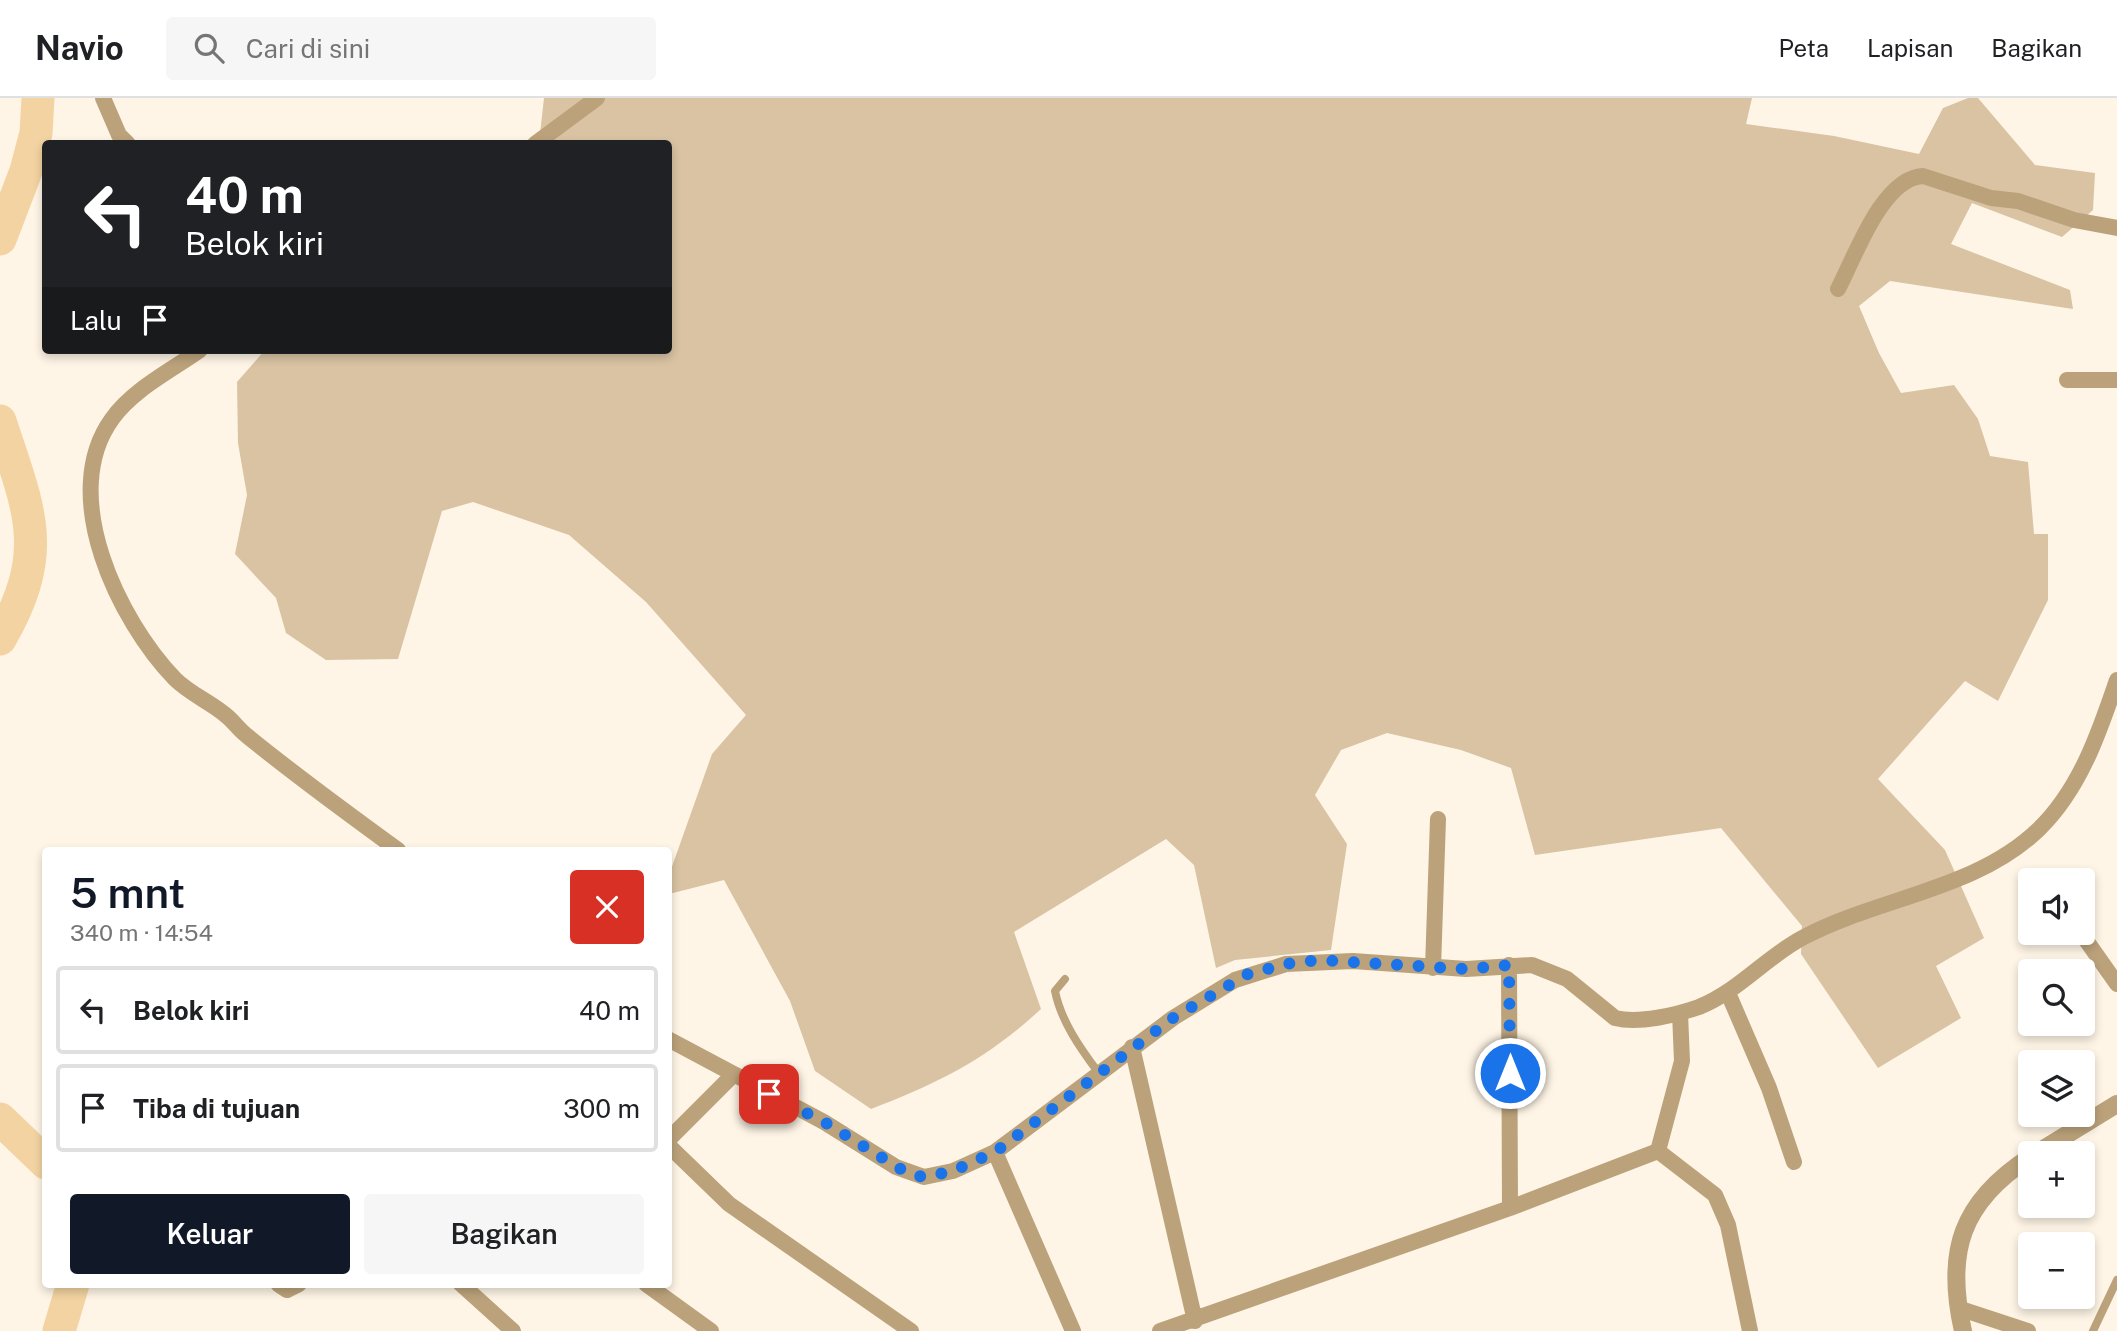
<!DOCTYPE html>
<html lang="id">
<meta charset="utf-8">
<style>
:root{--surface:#fff;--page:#f6f6f6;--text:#202124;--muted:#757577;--line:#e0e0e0;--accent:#111827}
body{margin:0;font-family:"Public Sans",sans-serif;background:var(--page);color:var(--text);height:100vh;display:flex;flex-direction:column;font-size:26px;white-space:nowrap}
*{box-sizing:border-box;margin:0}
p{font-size:23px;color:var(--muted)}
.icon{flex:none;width:38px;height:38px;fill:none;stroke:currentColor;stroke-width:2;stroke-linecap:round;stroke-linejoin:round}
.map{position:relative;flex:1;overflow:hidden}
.drawer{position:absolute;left:42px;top:749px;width:630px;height:441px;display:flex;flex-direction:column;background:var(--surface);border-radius:7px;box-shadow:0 4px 10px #0003}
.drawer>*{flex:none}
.banner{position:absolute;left:42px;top:42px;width:630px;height:214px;border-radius:7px;box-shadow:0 4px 10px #0003;background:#202124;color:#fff;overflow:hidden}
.fabs{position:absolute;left:2018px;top:770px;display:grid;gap:14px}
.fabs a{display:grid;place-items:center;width:77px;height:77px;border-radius:7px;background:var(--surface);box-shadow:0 4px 10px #0003;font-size:35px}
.pin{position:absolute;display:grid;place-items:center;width:60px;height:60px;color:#fff;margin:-30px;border-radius:14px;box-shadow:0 4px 10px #0006}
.me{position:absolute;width:77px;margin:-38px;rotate:0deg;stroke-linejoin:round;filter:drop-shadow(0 0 5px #0008)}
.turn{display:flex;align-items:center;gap:24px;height:147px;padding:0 28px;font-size:32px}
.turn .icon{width:91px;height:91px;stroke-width:2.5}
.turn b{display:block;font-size:49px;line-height:60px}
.then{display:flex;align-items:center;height:66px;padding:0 28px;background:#0003;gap:14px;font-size:26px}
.round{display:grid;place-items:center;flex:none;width:74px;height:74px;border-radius:7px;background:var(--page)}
.headline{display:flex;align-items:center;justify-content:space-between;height:119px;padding:0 28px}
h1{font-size:42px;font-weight:600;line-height:52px;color:var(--accent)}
.cta{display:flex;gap:14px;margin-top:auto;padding:14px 28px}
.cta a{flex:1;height:80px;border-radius:7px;background:var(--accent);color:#fff;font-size:28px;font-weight:600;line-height:80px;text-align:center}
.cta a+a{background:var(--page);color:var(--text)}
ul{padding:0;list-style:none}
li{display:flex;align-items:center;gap:21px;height:88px;margin:0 14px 10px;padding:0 14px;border:4px solid var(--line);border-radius:7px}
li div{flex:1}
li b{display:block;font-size:26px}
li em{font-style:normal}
header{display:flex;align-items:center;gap:42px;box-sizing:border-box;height:98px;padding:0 35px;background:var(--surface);border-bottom:2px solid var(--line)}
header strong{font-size:33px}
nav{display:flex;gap:38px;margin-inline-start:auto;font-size:24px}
.search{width:490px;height:63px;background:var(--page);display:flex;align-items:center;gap:18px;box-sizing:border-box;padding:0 24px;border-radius:7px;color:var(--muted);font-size:26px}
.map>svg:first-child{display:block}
.green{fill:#d9c3a3}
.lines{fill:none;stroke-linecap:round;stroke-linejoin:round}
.river{stroke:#f3d3a1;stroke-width:33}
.service{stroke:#bba27b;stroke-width:8}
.minor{stroke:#bba27b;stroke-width:16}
.tertiary{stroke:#bba27b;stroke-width:18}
.route{stroke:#1a73e8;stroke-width:12;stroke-dasharray:0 21.6}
</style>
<header>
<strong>Navio</strong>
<div class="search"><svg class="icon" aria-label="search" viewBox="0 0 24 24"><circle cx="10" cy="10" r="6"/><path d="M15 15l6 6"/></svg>Cari di sini</div>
<nav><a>Peta</a><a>Lapisan</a><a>Bagikan</a></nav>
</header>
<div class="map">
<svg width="2117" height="1233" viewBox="0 0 2117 1233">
<rect width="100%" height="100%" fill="#fef5e6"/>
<path class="green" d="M544 0H1752L1746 26 1834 38 1919 56 1943 10 1968 0H1978L2035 67 2095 75 2093 112 2062 139 1972 105 1951 146 2070 192 2073 211 1890 183 1859 208 1879 255 1901 295 1954 287 1978 321 1990 358 2028 364 2034 436H2048V502L1998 603 1965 583 1878 681 1945 752 1984 840 1936 868 1961 920 1878 970 1801 856 1802 828 1721 730 1535 757 1511 670 1461 652 1387 635 1341 652 1315 697 1347 746 1331 852 1235 862 1216 870 1194 767 1166 741 1014 834 1041 911C987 961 939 985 871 1011L815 973 790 903 724 782 669 796V777L712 656 746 617 646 504 569 437 473 404 442 413 398 561 326 562 286 535 276 500 235 456 247 397 238 345 237 284 265 252H668V46L539 45Z"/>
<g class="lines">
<path class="river" d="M0 141 26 73 36 35 38 0
M0 323C29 412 51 453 0 541
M0 1021 46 1065
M59 1233 73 1186"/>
<path class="service" d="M1065 881 1055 893C1061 923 1080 950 1098 974
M2093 1233 2117 1182"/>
<path class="minor" d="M103 0 119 37 128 46
M535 46 597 0
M1838 191C1855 159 1882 80 1923 78L1991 100 2018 103 2074 122 2117 130
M200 252C172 272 132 292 112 321 57 397 119 523 175 581 189 595 208 603 223 615 232 621 237 630 246 637 295 677 347 715 398 752
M2067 282H2117
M2081 835 2117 886
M1509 867 1510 1110
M1433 870 1438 721
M1728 895 1769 990 1794 1064
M668 941 824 1024 896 1069 924 1079 953 1073 995 1054 1173 920 1235 882 1286 866 1353 863 1466 871 1532 867 1567 881 1615 920C1639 926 1676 917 1699 909 1739 893 1767 858 1804 839 1880 799 1976 792 2039 731 2080 691 2099 635 2117 582
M1132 949 1195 1223
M668 1042 733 977
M668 1047 729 1106 911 1233
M1658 1053 1682 963 1680 915
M995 1054 1073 1233
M278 1186 287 1192 299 1186
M461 1186 513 1233
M646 1186 711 1233
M1958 1210 2028 1233
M1160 1233 1510 1110 1658 1053 1715 1097 1728 1127 1750 1233"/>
<path class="tertiary" d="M2037 1055 2117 1006
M1963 1233C1945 1154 1961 1104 2030 1059"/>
</g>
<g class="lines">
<path class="route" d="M769 996 824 1024 909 1076 924 1079 953 1073 995 1054 1173 920 1248 876 1286 866 1318 862 1466 871 1509 867 1510 975"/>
</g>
</svg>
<div class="fabs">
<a><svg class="icon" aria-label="sound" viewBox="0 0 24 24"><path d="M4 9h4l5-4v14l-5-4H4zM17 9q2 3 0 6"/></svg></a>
<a><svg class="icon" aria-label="search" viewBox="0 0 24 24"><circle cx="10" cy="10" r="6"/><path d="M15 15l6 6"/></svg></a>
<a><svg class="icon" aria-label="layers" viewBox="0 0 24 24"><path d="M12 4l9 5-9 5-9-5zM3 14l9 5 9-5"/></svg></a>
<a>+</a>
<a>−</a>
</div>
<div class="pin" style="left:769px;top:996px;background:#d93025"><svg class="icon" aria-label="arrive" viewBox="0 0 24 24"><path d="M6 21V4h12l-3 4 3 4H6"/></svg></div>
<svg class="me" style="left:1510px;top:975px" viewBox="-20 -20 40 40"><circle r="17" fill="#1a73e8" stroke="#fff" stroke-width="3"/><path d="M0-11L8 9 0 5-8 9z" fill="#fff"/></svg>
<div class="banner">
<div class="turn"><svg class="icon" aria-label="left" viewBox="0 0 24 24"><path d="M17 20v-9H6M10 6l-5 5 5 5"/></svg><div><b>40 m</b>Belok kiri</div></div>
<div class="then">Lalu<svg class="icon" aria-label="arrive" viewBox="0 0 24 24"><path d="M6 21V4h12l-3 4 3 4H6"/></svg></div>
</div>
<section class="drawer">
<div class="headline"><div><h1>5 mnt</h1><p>340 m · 14:54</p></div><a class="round" style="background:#d93025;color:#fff"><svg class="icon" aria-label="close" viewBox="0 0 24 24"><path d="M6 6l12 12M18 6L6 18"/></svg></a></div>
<ul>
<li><svg class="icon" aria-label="left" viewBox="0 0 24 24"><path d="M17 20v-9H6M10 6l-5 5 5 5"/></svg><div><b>Belok kiri</b></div><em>40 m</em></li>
<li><svg class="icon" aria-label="arrive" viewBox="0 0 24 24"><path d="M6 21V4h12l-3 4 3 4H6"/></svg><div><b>Tiba di tujuan</b></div><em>300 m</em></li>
</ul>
<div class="cta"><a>Keluar</a><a>Bagikan</a></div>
</section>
</div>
